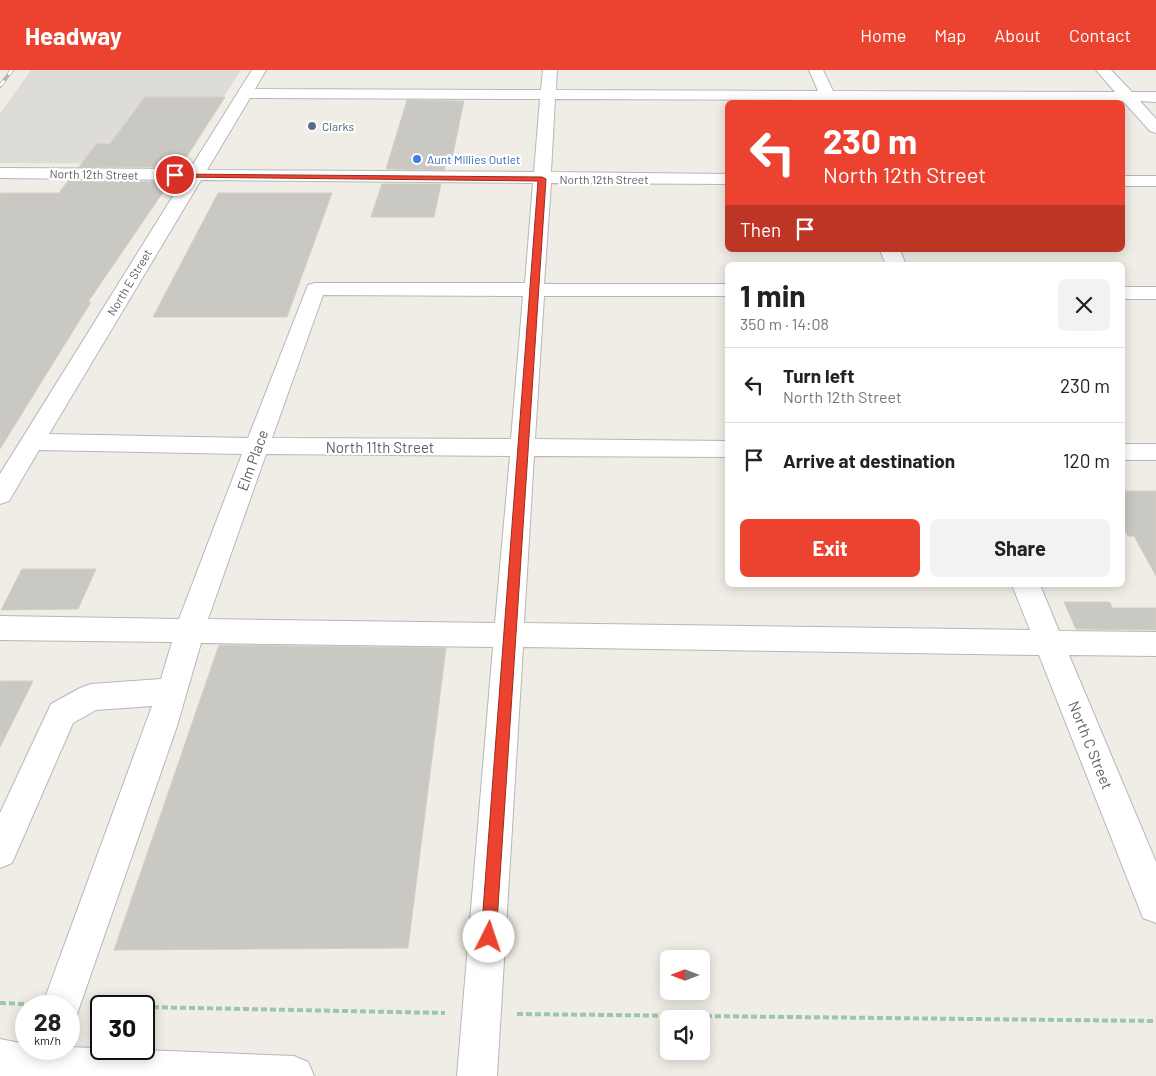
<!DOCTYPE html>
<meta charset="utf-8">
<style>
:root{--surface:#fff;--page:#f2f2f2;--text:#222;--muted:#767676;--line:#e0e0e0;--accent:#eb432f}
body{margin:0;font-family:Barlow,sans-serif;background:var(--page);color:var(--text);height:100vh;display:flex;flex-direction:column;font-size:19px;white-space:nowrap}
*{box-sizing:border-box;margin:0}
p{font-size:16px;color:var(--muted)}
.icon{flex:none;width:28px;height:28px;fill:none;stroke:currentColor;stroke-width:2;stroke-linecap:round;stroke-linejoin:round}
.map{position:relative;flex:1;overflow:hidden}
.details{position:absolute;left:725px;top:192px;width:400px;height:325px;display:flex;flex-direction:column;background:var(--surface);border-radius:8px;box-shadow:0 2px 12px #0003}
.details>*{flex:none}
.hud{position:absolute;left:725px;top:30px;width:400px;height:152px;border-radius:8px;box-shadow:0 2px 12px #0003;background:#eb432f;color:#fff;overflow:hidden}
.needle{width:32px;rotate:270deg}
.tools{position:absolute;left:660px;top:880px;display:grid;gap:10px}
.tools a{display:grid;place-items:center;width:50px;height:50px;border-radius:8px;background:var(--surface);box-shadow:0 2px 12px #0003;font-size:25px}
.speed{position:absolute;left:15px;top:925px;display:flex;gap:10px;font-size:25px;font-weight:700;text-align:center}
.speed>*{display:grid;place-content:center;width:65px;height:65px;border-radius:50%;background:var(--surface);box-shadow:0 2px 12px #0003;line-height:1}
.speed small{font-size:12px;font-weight:400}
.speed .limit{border:2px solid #111;border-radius:8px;background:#fff;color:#111}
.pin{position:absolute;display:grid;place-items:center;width:42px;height:42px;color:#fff;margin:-21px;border:2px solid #fff;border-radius:50%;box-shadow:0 1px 5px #0007}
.me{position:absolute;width:55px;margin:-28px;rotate:4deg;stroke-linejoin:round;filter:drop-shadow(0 0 4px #0008)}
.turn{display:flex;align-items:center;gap:18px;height:105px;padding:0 15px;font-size:22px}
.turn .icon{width:65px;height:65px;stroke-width:2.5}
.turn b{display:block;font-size:35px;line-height:42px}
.then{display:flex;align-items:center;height:48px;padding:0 15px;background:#0003;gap:10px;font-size:19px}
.round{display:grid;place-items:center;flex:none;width:52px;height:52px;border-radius:8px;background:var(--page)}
.headline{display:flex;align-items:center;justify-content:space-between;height:85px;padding:0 15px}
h1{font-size:30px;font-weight:700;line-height:38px}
.action{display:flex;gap:10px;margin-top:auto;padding:10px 15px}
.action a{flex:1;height:58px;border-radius:8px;background:var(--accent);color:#fff;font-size:20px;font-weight:700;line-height:58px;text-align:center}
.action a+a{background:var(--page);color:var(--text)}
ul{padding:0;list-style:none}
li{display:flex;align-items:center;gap:15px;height:75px;padding:0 15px;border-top:1px solid var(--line)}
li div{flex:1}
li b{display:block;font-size:19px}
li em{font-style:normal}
header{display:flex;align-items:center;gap:30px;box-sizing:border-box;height:70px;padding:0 25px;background:var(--accent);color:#fff}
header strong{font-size:24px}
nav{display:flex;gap:28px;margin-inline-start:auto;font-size:18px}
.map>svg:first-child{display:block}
.industrial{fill:#dedcd7}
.building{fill:#cac8c2;stroke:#d4cfc3}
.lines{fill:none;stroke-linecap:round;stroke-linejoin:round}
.minor-casing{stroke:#b5b7bc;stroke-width:2}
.path{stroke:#9ac8a9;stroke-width:4;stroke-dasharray:6 3;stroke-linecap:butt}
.minor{fill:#fff;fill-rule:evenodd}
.rail-casing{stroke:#b4b4b6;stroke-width:4}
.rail{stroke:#fff;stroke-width:2.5;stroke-dasharray:7;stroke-linecap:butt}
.route{fill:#eb432f;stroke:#992c1f}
.service-dot{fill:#5c6f8a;stroke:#fff;stroke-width:2}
.shop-dot{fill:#3f7fe0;stroke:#fff;stroke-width:2}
.labels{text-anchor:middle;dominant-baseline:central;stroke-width:4.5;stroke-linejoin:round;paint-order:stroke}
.far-service-label{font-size:12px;fill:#4e5e75;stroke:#fff;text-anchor:start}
.far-shop-label{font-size:12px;fill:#366cbe;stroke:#fff;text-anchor:start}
.far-street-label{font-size:12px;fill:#5d6066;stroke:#fff}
.street-label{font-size:15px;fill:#5d6066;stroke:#fff}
</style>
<header>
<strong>Headway</strong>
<nav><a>Home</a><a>Map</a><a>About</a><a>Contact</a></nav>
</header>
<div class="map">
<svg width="1156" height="1006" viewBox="0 0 1156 1006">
<rect width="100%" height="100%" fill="#efede5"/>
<path class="industrial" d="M31 0H241L180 94 0 93V44Z"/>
<path class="building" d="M145 27H225L180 97H79L96 74H110Z
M407 30 464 31 451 93H446L444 100 386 99Z
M68 111 170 112 88 232H91L0 379V123H59Z
M382 114H441L434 147H371Z
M218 123H332L287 247H153Z
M1122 421H1156V506L1134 466H1128L1122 455Z
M22 499H96L78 539 1 540Z
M1064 532H1110L1112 538H1156V560L1076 559Z
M219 575 446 578 408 878 114 880Z
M0 611H33L0 677Z"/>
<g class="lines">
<g class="minor-casing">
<path id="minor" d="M252 0H266L255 19 541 20 543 0H557L556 20 818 21 809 0H823L833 21 1115 22 1096 0H1111L1132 22H1156V32L1140 31 1156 49V63L1150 61 1123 31 837 30V32H823L822 30 555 29 551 102 728 104V114L551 113 544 214H728V226H544L535 369 728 371V387L534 386 524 553 1030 560 1012 515H1040L1059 561 1156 562V586L1069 585 1156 792V853L1143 848 1039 585 523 577 497 1006H457L493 577 201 573 177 656 75 950 69 952V936H42L152 636 96 640 73 653 12 793 0 798V743L51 634 80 618 91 614 161 609 172 572 0 570V546L179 549 242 384 39 380 9 431 0 434V404L183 110 0 108V98L190 99ZM250 28 540 29 534 102 207 100ZM201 110 533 113 525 213H315L308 215 248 368 49 364ZM323 225 523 226 511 369 272 368ZM266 384 510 386 495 553 208 549Z
M1122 106H1156V116H1122Z
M880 180H900L906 195H886Z
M1122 217H1156V229H1122Z
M1122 374H1156V390H1122Z
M0 969 26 974V979H69V977L294 986 308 992 314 1006H0Z"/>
</g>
<path class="path" d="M0 933 27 934
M98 936H112
M144 937 445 943
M517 944 1156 951"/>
<use href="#minor" class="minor"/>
<g class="rail-casing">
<path id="rail" d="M0 16 12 0"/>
</g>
<use href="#rail" class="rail"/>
</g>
<path class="route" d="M173 104 542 107 546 109 496 867 494 873 489 875 483 873 481 867 538 111 175 107 172 105Z"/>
<circle class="service-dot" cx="312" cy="56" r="5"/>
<circle class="shop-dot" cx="417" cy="89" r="5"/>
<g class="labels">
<g class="far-service-label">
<text x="322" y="56">Clarks</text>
</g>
<g class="far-shop-label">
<text x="427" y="89">Aunt Millies Outlet</text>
</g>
<g class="far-street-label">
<text transform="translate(94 104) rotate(1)">North 12th Street</text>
<text x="604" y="109">North 12th Street</text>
<text transform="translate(129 212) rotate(-59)">North E Street</text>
</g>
<g class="street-label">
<text x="380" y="377">North 11th Street</text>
<text transform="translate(252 390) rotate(-70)">Elm Place</text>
<text transform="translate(1091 675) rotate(68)">North C Street</text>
</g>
</g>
</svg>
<div class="tools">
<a><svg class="needle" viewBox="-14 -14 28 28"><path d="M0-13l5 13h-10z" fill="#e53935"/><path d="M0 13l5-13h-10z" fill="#767676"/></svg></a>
<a><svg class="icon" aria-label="sound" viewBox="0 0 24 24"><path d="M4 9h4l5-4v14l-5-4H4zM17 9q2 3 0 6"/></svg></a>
</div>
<div class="speed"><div>28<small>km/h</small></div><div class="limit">30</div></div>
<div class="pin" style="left:175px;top:105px;background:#d93025"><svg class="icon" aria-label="arrive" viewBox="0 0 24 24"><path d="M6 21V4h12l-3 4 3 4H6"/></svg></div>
<svg class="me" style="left:489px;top:867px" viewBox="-20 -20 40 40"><circle r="19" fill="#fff"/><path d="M0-13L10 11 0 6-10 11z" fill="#eb432f"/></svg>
<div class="hud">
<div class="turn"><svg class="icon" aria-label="left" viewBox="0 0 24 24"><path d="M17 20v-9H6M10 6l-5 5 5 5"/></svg><div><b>230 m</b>North 12th Street</div></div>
<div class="then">Then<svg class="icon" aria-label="arrive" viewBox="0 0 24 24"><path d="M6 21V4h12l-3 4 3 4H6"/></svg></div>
</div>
<section class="details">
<div class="headline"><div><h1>1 min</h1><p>350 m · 14:08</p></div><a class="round"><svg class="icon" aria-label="close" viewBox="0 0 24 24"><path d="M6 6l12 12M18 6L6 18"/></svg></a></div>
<ul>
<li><svg class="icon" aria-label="left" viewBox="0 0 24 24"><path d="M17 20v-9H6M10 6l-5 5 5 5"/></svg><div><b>Turn left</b><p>North 12th Street</p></div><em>230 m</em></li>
<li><svg class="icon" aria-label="arrive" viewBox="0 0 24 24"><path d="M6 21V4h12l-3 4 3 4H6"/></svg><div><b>Arrive at destination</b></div><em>120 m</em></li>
</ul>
<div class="action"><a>Exit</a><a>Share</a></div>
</section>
</div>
